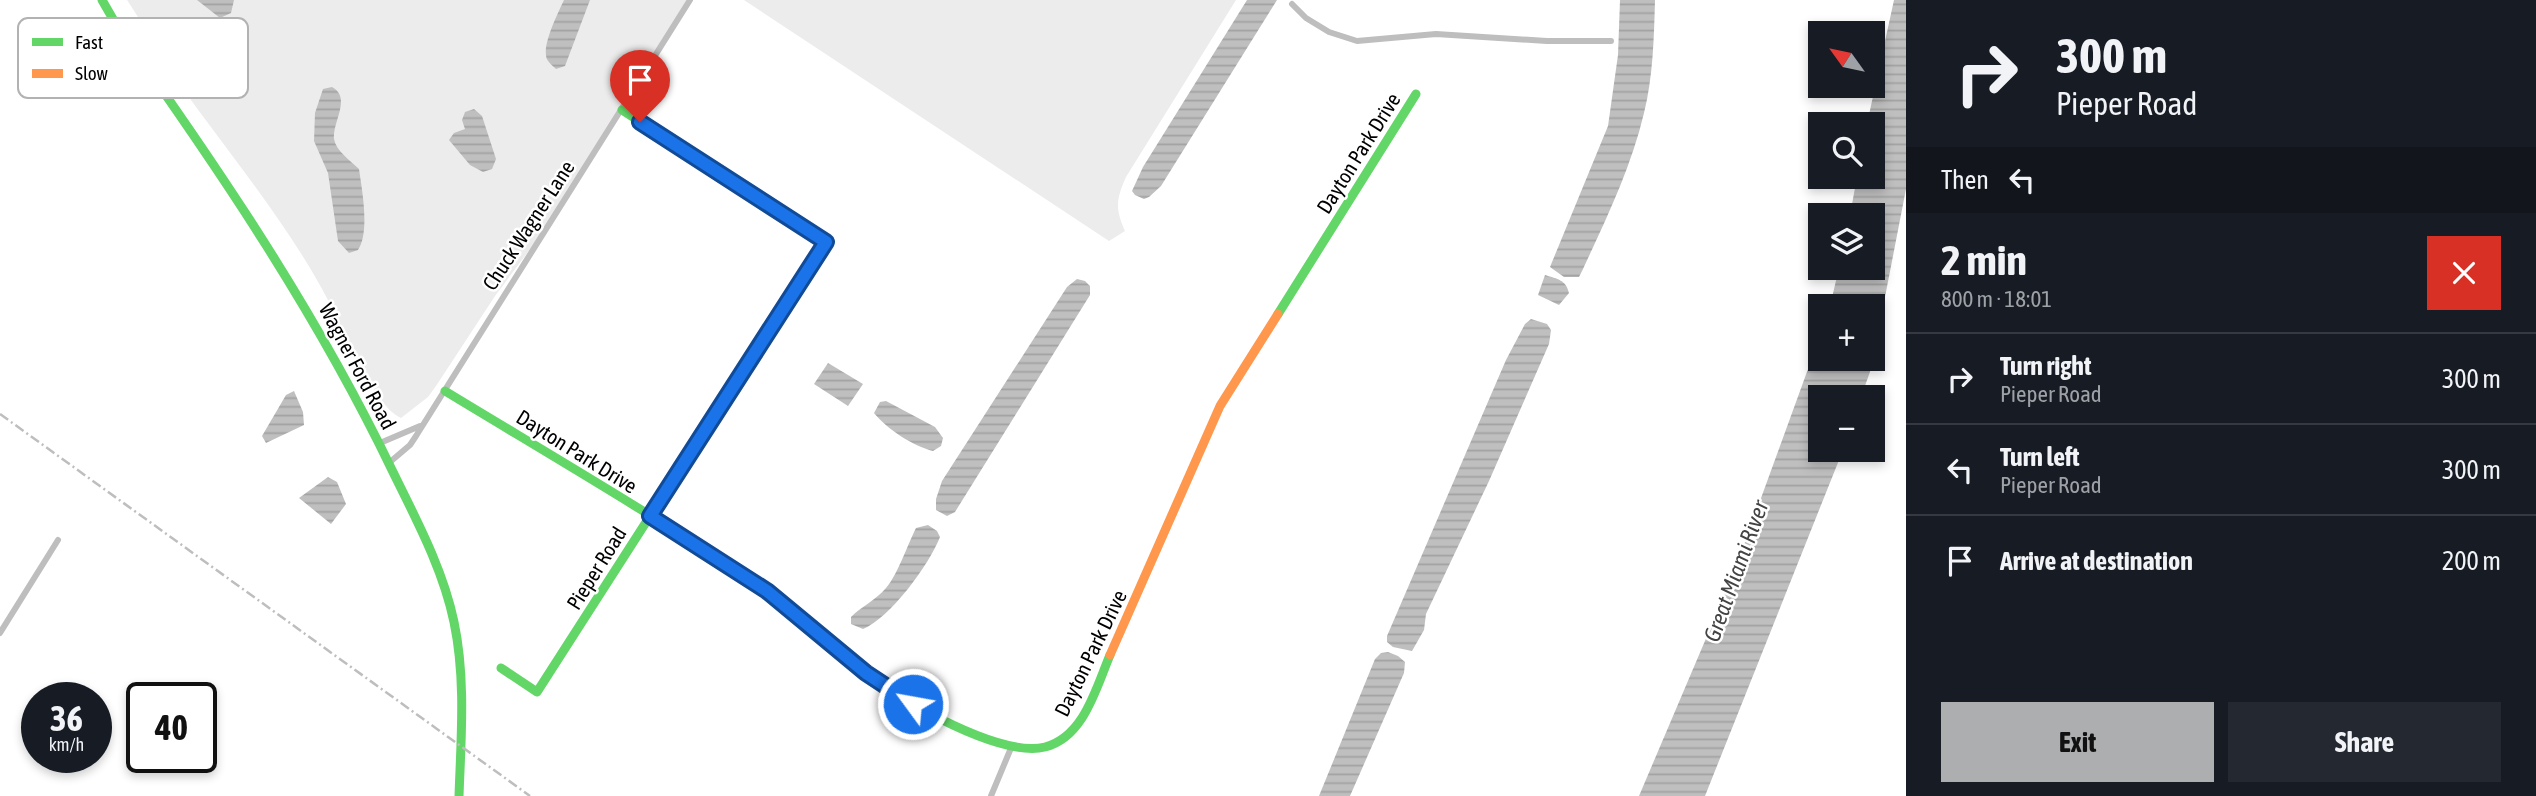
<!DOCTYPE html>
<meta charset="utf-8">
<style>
:root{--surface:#171b24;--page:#242831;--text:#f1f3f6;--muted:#9ea1a6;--line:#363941;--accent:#adaeaf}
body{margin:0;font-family:"Asap Condensed",sans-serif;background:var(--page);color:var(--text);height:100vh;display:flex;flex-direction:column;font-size:26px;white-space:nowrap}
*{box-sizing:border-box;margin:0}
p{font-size:23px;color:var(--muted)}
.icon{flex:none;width:38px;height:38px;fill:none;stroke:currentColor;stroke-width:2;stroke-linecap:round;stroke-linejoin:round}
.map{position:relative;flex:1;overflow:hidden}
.details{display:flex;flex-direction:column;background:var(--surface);width:630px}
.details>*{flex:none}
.top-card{background:#171b24;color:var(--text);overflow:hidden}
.needle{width:46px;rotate:303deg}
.tools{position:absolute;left:1808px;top:21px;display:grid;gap:14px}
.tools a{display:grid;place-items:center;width:77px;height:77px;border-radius:0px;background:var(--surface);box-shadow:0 4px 10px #0003;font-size:35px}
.speed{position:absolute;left:21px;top:682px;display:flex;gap:14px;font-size:35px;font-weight:700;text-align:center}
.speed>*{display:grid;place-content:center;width:91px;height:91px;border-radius:50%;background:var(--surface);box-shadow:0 4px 10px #0003;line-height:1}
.speed small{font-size:18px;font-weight:400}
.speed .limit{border:4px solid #111;border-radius:10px;background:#fff;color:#111}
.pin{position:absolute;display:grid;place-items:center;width:60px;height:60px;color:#fff;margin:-72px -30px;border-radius:50% 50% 50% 0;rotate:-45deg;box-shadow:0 0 7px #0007}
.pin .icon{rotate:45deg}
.me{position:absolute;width:77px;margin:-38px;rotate:302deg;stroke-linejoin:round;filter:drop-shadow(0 0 5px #0008)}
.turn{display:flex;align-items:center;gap:24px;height:147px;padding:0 35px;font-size:32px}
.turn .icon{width:91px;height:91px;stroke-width:2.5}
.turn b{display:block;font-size:49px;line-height:60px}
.then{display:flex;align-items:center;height:66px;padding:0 35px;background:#0003;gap:14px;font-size:26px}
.round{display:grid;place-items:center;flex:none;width:74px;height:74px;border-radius:0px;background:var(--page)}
.overview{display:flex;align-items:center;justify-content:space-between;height:119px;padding:0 35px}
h1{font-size:42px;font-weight:700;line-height:52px}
.button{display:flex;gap:14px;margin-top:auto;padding:14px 35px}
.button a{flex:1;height:80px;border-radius:0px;background:var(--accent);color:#111;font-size:28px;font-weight:700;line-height:80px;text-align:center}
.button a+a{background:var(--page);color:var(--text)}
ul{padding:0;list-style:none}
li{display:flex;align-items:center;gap:21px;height:91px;padding:0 35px;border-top:2px solid var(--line)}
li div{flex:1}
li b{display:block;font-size:26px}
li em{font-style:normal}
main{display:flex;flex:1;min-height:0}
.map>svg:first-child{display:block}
.green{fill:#ececec}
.water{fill:url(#water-rules)}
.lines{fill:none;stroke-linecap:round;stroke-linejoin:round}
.street{stroke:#bebebe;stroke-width:6}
.fast{stroke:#63d668;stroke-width:9}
.slow{stroke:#ff974d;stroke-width:9}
.rail{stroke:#bebebe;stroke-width:2.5;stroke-dasharray:10 3.5 2 3.5;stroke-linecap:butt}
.route-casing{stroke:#114b97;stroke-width:18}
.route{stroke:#1a73e8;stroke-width:12}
.labels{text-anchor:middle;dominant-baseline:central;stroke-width:5;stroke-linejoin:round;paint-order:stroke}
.street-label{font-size:21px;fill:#000;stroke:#fff}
.water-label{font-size:23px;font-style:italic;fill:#444;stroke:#fff}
.key{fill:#fff;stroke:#b2b2b2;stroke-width:2}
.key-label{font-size:19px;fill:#000}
</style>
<main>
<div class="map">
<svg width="1906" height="796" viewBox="0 0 1906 796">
<defs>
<pattern id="water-rules" width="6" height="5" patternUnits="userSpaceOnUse" patternTransform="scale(1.75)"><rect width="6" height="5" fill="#bfbfbf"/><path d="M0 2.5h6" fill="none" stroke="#a2a2a2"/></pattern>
</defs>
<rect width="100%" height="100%" fill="#fff"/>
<path class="green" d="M127 0H690L560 209 495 296 436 386 428 397 401 418C373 405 344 330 329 302 288 223 229 154 178 82 159 56 145 26 127 0Z
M744 0H1236L1126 177C1116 200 1115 208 1125 231L1109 241Z"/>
<path class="water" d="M197 0H234L231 13 220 18Z
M564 0H590L565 66 556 69C552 65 546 61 546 55 544 41 558 13 564 0Z
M1247 0H1277L1161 186 1149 197 1144 199 1135 195 1132 191 1143 167Z
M1620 0H1655C1654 37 1653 77 1644 113 1631 168 1606 219 1583 269L1579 277H1564L1550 267 1608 126 1618 55Z
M1894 0H1906V189L1871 369 1861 397H1820V450H1843L1705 796H1639L1733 575 1820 336V359H1872V306H1830L1839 268H1872V215H1850L1857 177H1872V124H1867Z
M332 87C352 98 332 122 334 139 336 151 351 161 359 169 362 190 370 232 358 250L349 253 338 241 328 173 314 141 315 113 323 89Z
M474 109 482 116 496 159 492 169 483 172 470 165 449 140 454 133 465 129 462 120 465 112Z
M1545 275C1558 279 1566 280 1569 293L1559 305 1538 295Z
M1077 279 1085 281 1090 286V295L955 512 947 516 936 510V499L942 481 1067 287Z
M1531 319 1547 324 1551 330 1549 344 1489 481 1426 614 1424 630 1412 651 1393 647 1387 642V636L1506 360 1525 324Z
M828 363 863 384 848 406 814 384Z
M294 391 303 412 304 425 266 443 262 436 286 395Z
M886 401 935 427 943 438 941 446 933 451C913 446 887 429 874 413L880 402Z
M328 477 337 482 346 504 331 524 299 498Z
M928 525 937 531 940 537C929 565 890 618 863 629L851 624V617C862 606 876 600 886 588 898 574 907 546 916 528Z
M1388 652 1398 656 1405 662 1404 673 1350 796H1319L1375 659 1381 653Z"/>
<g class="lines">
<path class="street" d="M1292 4 1306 18 1329 32 1357 41 1436 34 1547 41H1611
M380 443 420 426
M390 462 410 445 416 436 690 0
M0 633 58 540
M991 796 1011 748"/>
<path class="fast" d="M102 0 117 26C219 169 316 312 392 470 416 519 443 569 454 622 466 679 461 738 459 796
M1278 314 1416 94
M445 391C552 456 661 519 765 590 820 628 865 679 925 711 955 727 1012 755 1045 747 1084 737 1096 688 1110 655
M501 668 537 692 826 242 622 110"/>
<path class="slow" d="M1110 655 1220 406 1278 314"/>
<path class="rail" d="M0 414 530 796"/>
</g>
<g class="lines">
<g class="route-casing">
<path id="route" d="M640 122 826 242 650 516 767 591 866 673 913 704"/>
</g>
<use href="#route" class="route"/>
</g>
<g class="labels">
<g class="street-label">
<text transform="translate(1358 153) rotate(-58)">Dayton Park Drive</text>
<text transform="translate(528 225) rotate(-57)">Chuck Wagner Lane</text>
<text transform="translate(358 366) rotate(62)">Wagner Ford Road</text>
<text transform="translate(577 451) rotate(32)">Dayton Park Drive</text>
<text transform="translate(596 568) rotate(-58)">Pieper Road</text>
<text transform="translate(1090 653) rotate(-64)">Dayton Park Drive</text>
</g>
<g class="water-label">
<text transform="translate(1736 571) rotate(-70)">Great Miami River</text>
</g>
</g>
<rect x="18" y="18" width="230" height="80" rx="10" class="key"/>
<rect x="32" y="38" width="31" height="8" fill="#63d668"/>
<rect x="32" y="69" width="31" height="9" fill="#ff974d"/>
<g class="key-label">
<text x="75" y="49">Fast</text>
<text x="75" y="80">Slow</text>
</g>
</svg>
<div class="tools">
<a><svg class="needle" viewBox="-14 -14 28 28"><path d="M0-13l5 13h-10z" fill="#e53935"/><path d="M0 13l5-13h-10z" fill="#9ea1a6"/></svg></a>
<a><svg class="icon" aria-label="search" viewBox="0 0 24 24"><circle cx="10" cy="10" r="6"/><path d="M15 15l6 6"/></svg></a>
<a><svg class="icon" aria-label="layers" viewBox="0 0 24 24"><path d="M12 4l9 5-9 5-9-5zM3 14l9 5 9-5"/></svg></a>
<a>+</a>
<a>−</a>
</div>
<div class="speed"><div>36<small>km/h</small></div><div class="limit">40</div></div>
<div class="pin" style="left:640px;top:122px;background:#d93025"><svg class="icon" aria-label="arrive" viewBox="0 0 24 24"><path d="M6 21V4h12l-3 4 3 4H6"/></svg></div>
<svg class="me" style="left:913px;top:704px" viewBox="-20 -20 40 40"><circle r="17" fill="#1a73e8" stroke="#fff" stroke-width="3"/><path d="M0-11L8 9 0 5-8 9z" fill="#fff"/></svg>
</div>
<section class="details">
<div class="top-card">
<div class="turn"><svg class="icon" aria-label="right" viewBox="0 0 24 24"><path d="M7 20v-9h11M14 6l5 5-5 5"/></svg><div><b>300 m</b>Pieper Road</div></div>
<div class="then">Then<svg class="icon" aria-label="left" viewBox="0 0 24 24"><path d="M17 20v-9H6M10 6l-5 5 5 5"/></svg></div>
</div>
<div class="overview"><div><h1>2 min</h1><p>800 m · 18:01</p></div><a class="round" style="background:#d93025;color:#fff"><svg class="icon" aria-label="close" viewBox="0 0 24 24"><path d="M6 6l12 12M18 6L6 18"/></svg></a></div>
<ul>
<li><svg class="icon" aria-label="right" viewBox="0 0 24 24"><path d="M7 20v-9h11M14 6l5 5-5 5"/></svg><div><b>Turn right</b><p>Pieper Road</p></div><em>300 m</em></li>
<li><svg class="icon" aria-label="left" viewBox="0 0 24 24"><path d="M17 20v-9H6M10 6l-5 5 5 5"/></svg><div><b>Turn left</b><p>Pieper Road</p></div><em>300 m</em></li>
<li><svg class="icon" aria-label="arrive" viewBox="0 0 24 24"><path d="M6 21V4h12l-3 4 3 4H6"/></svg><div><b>Arrive at destination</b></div><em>200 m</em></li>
</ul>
<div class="button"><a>Exit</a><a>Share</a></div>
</section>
</main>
